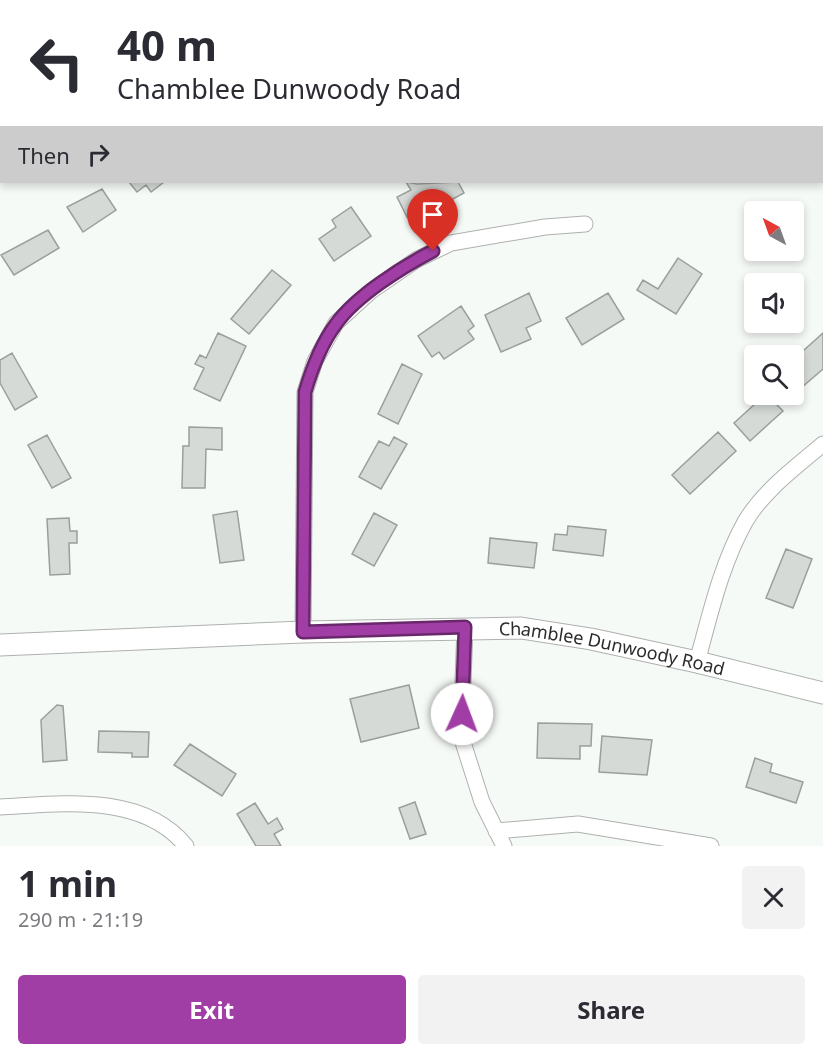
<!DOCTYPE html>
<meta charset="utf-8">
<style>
:root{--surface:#fff;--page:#f2f2f3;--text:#2b2b33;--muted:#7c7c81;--accent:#a13ea5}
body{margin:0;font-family:"Noto Sans",sans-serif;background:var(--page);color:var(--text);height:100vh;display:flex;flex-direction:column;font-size:22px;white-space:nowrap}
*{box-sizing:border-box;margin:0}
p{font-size:20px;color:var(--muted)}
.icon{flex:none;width:33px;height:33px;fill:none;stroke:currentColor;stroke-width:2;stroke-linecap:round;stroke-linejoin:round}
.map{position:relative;height:846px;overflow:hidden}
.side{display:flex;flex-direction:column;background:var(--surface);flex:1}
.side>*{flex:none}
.top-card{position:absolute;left:0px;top:0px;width:824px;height:183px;box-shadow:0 3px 9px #0003;background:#fff;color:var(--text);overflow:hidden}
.needle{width:39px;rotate:319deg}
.fabs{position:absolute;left:744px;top:201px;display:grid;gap:12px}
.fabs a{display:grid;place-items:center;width:60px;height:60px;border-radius:6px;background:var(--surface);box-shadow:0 3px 9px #0003;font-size:30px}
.pin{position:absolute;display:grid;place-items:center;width:51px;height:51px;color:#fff;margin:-62px -26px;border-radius:50% 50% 50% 0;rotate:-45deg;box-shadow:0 0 6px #0007}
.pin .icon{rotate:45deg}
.me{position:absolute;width:66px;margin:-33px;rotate:2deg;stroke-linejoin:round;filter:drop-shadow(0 0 4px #0008)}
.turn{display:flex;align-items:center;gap:21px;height:126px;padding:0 18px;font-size:27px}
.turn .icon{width:78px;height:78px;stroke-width:2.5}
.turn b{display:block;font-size:42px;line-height:51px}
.then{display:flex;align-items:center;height:57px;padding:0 18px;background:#0003;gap:12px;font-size:22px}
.round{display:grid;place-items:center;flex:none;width:63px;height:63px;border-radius:6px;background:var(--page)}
.summary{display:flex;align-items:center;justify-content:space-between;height:102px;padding:0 18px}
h1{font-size:36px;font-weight:700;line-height:45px}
.primary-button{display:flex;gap:12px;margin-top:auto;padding:12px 18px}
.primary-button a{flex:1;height:69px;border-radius:6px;background:var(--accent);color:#fff;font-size:24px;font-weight:700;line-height:69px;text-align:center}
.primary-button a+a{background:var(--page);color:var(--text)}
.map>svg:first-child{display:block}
.building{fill:#d6dad6;stroke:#9b9f9c;stroke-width:1.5}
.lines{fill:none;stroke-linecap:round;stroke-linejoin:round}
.street-casing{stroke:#aeb1ae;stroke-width:17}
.secondary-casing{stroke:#aeb1ae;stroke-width:23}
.street{stroke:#fff;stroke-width:15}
.secondary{stroke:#fff;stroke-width:21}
.route-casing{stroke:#69286b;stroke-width:15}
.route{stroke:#a13ea5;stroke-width:10}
.labels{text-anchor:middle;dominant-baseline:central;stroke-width:5;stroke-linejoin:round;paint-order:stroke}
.street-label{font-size:18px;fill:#2b2c2b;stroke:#fff}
</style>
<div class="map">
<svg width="823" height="846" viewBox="0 0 823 846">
<rect width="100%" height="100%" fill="#f6faf6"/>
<path class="building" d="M720 0H761V1L720 2Z
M129 182H164L151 192 146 185 137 192Z
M406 182 417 184 458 182 464 193 431 211 428 206 407 217 397 197 411 190Z
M102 189 116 210 83 232 67 207Z
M351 207 371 236 334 261 319 239 336 227 332 220Z
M48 230 59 248 14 275 1 255Z
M678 258 702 274 676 314 637 290 643 280 658 289Z
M272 270 291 285 249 334 231 319Z
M529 293 541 321 526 328 531 339 501 352 485 315Z
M608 293 624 319 582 345 566 318Z
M461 306 474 326 468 331 474 339 444 359 439 352 432 357 418 336Z
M218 333 246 346 220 401 194 389 204 368 195 364 200 355 206 358Z
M823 333V369L801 388 794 380V359Z
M12 353 37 397 15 410 0 383V360Z
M402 364 422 374 398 424 378 414Z
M766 394 783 411 750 441 734 423Z
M189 427 222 428V450L206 449 205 488H182L183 446H189Z
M718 432 736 451 690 494 672 475Z
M47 435 71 478 52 488 28 445Z
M394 437 407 444 381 489 359 477 379 441 389 446Z
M237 511 244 560 220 563 213 515Z
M374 513 397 525 374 566 352 554Z
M69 518 70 531H77V543H69L70 574 50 575 47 519Z
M568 526 606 530 603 556 553 550 555 534 567 535Z
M490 538 537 543 534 568 488 563Z
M786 549 812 559 793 608 766 598Z
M409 685 419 728 361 742 350 699Z
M57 705 63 706 67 760 43 762 41 720Z
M538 723 592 724 591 746H580V759L537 758Z
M99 731 149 732 148 757H132V753L98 752Z
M602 736 652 740 647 775 599 772Z
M190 744 236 774 222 796 174 765Z
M755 758 772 764 770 772 803 782 796 803 746 787Z
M415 802 426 834 410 839 399 808Z
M255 803 268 824 277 818 283 829 274 834 281 846H256L237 814Z"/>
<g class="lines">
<g class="street-casing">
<path id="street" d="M223 2 224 0
M465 627 461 736 482 802 504 846
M303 632 305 392 315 361 336 323 371 291 416 260 451 243 545 227 585 224
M697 662C710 615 721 565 745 522 763 491 796 467 823 444
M0 807C61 804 142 792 186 846
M496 831 578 824 711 846"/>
</g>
<g class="secondary-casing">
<g id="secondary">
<path id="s1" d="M0 645 303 632 521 628 591 639 697 662 823 693"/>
</g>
</g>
<use href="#street" class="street"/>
<use href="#secondary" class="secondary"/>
</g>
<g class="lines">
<g class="route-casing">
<path id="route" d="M433 251C402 267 356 296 336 324 321 344 312 368 305 392L303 632 465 627 462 714"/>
</g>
<use href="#route" class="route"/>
</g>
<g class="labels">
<g class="street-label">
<text stroke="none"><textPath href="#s1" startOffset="614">Chamblee Dunwoody Road</textPath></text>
</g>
</g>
</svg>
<div class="fabs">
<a><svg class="needle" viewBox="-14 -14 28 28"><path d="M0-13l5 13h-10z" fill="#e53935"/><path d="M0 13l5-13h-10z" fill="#7c7c81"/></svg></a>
<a><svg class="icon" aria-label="sound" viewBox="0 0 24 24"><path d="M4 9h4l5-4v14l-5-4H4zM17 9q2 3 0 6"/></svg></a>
<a><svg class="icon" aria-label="search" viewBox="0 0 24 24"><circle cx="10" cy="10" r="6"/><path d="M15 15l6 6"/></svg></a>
</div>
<div class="pin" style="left:433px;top:251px;background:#d93025"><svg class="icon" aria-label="arrive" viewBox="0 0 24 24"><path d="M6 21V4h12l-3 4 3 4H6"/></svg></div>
<svg class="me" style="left:462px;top:714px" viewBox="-20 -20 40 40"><circle r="19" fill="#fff"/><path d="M0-13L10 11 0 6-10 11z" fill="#a13ea5"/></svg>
<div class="top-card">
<div class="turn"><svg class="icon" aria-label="left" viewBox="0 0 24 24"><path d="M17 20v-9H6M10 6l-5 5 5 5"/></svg><div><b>40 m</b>Chamblee Dunwoody Road</div></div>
<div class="then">Then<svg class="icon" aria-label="right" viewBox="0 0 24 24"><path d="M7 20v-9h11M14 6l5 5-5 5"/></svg></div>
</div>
</div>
<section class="side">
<div class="summary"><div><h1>1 min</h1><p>290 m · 21:19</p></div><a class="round"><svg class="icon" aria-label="close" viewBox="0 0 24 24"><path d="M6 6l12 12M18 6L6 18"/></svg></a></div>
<div class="primary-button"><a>Exit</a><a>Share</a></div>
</section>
